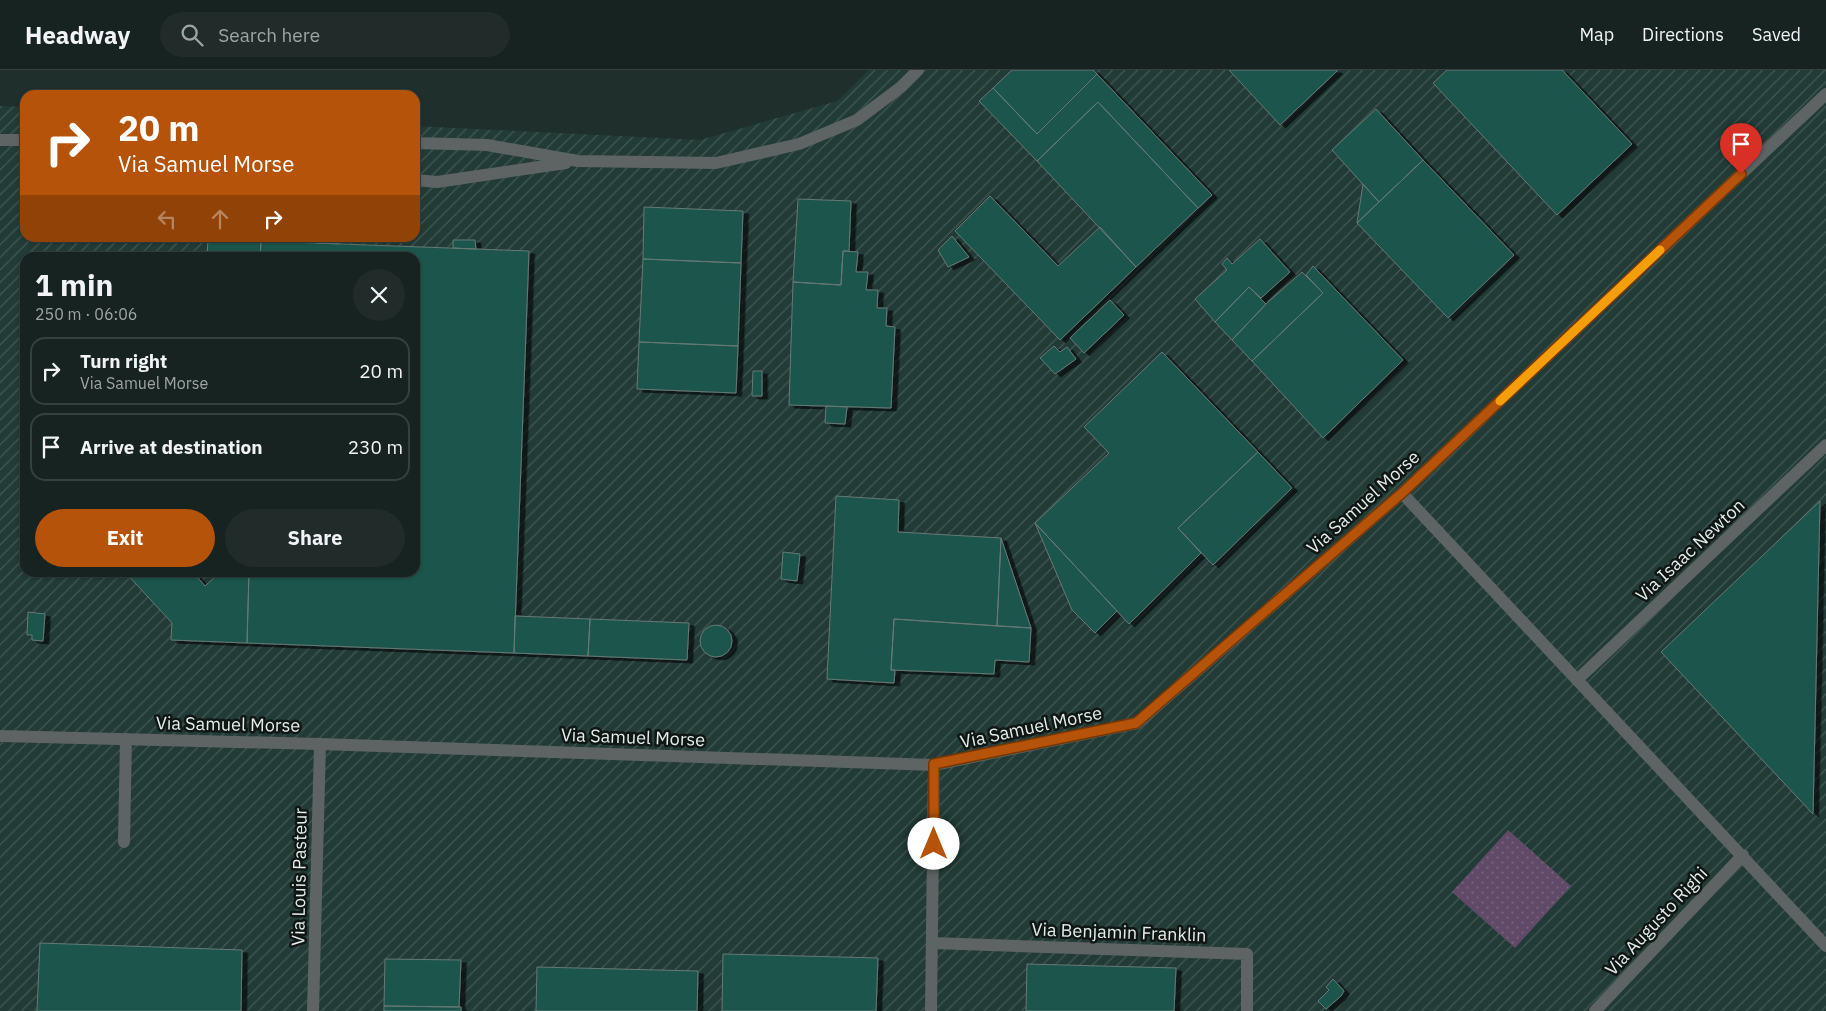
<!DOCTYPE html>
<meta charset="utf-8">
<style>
:root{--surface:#172321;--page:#202b2a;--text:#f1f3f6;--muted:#9ea4a5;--line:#36403f;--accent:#b45309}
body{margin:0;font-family:"IBM Plex Sans",sans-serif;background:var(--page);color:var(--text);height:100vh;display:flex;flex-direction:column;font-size:19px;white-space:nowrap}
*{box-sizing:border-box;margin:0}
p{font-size:16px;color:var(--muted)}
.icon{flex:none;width:28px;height:28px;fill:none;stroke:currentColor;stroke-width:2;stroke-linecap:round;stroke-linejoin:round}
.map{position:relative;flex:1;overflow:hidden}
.sheet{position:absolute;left:20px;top:182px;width:400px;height:325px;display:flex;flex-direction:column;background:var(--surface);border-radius:15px;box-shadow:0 1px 4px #0004,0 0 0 1px var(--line)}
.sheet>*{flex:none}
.hud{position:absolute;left:20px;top:20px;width:400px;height:152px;border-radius:15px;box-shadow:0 1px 4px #0004,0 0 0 1px var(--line);background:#b45309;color:#fff;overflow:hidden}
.pin{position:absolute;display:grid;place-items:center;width:42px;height:42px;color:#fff;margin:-51px -21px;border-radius:50% 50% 50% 0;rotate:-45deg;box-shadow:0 0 5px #0007}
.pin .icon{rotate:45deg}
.me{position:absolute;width:55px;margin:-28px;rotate:0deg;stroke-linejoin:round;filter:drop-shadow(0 0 4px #0008)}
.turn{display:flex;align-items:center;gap:18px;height:105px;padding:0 15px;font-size:22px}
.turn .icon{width:65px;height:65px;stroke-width:2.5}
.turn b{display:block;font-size:35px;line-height:42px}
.lanes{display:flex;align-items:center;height:48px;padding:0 15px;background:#0003;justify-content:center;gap:25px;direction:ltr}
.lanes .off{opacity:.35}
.round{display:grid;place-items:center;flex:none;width:52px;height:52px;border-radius:26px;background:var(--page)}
.headline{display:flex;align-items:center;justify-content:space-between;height:85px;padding:0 15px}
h1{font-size:30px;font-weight:800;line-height:38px}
.action{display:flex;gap:10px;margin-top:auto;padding:10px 15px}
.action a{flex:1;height:58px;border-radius:30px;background:var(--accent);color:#fff;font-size:20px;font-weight:800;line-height:58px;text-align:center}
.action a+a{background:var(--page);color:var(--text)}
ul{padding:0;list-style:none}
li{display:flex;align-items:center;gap:15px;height:68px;margin:0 10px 8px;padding:0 5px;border:2px solid var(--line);border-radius:15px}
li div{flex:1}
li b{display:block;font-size:19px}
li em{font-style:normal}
header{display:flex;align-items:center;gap:30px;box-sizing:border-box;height:70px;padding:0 25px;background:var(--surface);border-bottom:1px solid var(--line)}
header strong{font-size:24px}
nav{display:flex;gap:28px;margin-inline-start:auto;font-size:18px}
.search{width:350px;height:45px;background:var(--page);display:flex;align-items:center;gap:12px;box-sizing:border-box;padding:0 18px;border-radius:28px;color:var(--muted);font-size:19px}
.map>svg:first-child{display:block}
.industrial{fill:url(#industrial-furrows);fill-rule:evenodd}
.grass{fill:url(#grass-dots)}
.building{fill:#1d554c;stroke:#677975;filter:url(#shadow)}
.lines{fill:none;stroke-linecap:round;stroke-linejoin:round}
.service{stroke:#5d6463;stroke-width:12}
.minor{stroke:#5d6463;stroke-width:12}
.tertiary{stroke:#5d6463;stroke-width:12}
.route-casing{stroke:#753606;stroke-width:12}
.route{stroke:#b45309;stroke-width:9}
.slow{stroke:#f59e0b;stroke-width:9}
.labels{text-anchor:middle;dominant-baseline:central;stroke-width:5;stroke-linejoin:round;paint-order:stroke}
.street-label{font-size:18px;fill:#e3edea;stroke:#0f1614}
</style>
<header>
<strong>Headway</strong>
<div class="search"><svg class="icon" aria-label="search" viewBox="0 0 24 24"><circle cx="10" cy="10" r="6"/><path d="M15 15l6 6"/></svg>Search here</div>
<nav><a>Map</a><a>Directions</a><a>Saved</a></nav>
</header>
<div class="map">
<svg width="1826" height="941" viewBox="0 0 1826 941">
<defs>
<pattern id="industrial-furrows" width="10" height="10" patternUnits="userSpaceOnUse" patternTransform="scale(1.25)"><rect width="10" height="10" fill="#223b36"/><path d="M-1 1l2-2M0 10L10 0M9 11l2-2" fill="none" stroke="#425853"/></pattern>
<pattern id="grass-dots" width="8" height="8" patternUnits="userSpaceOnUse" patternTransform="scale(1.25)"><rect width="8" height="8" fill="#614a68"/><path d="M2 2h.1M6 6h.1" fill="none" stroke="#78647e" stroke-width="1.8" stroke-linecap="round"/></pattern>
<filter id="shadow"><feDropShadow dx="5.5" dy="3" stdDeviation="0" flood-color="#0009"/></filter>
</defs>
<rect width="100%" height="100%" fill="#1f2f2c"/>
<path class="industrial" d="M869 0H1826V941H0V36L25 37V168H415V56L700 70 837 31ZM25 188H415V502H25Z"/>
<path class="grass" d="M1508 760 1571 816 1515 878 1452 822Z"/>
<path class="building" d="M1012 0H1093L1097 4 1037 64 993 18Z
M1229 0H1336L1337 1 1280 55Z
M1447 0H1562L1632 74 1557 145 1433 13Z
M1097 4 1212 125 1198 138 1098 32 1037 91 979 31 993 18 1037 64Z
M1098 32 1198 138 1136 197 1037 91Z
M1376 39 1423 90 1379 132 1332 80Z
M1423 90 1514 185 1448 248 1357 153Z
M1363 114 1379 132 1357 153Z
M990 126 1058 196 1100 157 1136 197 1060 270 955 161Z
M798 129 851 131 849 181H843L841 215 793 212Z
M644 137 743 141 741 193 643 189Z
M952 166 969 187 948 197 938 180Z
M208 168 261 171 260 188H207Z
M317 168H339V174L316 173Z
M1260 169 1290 202 1261 228 1249 217 1215 252 1195 229 1227 200 1222 194 1227 188 1232 194Z
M453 170H475L476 179 453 178Z
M261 171 529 181 514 583 247 573 249 502H415V188H260Z
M843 181 858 182 856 202H868L866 220H878L877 238H887L886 256 895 257 891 338 789 335 793 212 841 215Z
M643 189 741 193 738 276 639 272Z
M1313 196 1403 290 1323 368 1252 291 1323 223 1306 205Z
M1302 202 1323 223 1252 291 1232 270 1266 234Z
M1249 217 1266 234 1232 270 1215 252Z
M1110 230 1124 245 1084 283 1070 268Z
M639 272 738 276 736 323 637 319Z
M1054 276 1060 282 1067 277 1076 289 1055 304 1040 288Z
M1162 282 1258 382 1178 458 1201 483 1129 554 1035 453 1109 383 1084 357Z
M753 301H762V326H752Z
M826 336 847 337 845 354 825 353Z
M1258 382 1292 418 1213 495 1178 458Z
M836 426 899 430 898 462 1001 468 997 556 894 549 891 600H895L894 613 827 609Z
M1820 431 1813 744 1661 582Z
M1035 453 1117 541 1095 563 1072 540Z
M1001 468 1031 558 997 556Z
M783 482 800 484 797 511 781 509Z
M125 502H193L205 516 216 506V502H249L247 573 171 570 172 553Z
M28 542 45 544 43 571 32 570V565H27Z
M515 546 590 549 588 586 514 583Z
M590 549 689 553 687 590 588 586Z
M894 549 1031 558 1029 592 995 590 994 604 891 600Z
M700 571a16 16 0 1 1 32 0a16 16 0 1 1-32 0Z
M40 873 242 880 241 941H37Z
M723 884 878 888 876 941H722Z
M385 889 461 890 459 937 384 936Z
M1027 894 1176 898 1174 941H1026Z
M537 897 698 901 697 941H536Z
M1333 909 1344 921 1341 926 1326 939 1318 931 1329 920 1326 917Z
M384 936 461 937V941H384Z"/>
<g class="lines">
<path class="service" d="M1577 610 1826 375
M124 772 126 669"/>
<path class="minor" d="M0 70H25
M415 73 487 75 578 91 716 93 799 74 857 50 901 17 918 0
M415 110 437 112 566 93
M1402 423 1826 876
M933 873 1247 884V941
M313 941 320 674
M931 941 934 695
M1595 941 1743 785"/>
<path class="tertiary" d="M0 666 320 674 934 695 1137 653 1402 423 1826 24"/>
</g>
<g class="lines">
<g class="route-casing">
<path id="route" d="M934 774V694L1136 653 1402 423 1741 104"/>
</g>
<use href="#route" class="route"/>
<path class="slow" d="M1500 331 1660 180"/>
</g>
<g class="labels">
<g class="street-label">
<text transform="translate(1363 432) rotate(-42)">Via Samuel Morse</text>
<text transform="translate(1690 480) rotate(-43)">Via Isaac Newton</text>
<text transform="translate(228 654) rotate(1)">Via Samuel Morse</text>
<text transform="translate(1031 657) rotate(-12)">Via Samuel Morse</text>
<text transform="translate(633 667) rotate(2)">Via Samuel Morse</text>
<text transform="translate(299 807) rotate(-89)">Via Louis Pasteur</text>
<text transform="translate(1656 851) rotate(-47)">Via Augusto Righi</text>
<text transform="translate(1119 862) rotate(2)">Via Benjamin Franklin</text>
</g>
</g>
</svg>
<div class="pin" style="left:1741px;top:104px;background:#d93025"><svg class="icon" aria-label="arrive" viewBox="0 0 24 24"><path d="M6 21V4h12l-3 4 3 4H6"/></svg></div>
<svg class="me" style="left:934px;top:774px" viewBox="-20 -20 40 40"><circle r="19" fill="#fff"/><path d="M0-13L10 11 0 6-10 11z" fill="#b45309"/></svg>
<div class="hud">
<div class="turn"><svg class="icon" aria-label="right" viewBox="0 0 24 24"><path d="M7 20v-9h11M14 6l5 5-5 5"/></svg><div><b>20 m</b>Via Samuel Morse</div></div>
<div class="lanes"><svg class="icon off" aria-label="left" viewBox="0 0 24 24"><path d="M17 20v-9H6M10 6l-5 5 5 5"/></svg><svg class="icon off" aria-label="ahead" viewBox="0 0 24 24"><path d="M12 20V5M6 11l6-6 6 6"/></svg><svg class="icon" aria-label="right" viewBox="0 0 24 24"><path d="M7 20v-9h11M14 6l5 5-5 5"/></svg></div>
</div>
<section class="sheet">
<div class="headline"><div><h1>1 min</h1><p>250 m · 06:06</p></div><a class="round"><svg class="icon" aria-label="close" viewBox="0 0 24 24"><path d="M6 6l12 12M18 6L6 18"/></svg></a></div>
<ul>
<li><svg class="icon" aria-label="right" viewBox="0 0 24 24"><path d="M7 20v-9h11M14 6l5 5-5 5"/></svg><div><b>Turn right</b><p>Via Samuel Morse</p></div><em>20 m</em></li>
<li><svg class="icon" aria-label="arrive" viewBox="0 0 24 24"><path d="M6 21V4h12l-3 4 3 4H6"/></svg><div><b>Arrive at destination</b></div><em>230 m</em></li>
</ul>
<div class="action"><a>Exit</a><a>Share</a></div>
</section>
</div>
